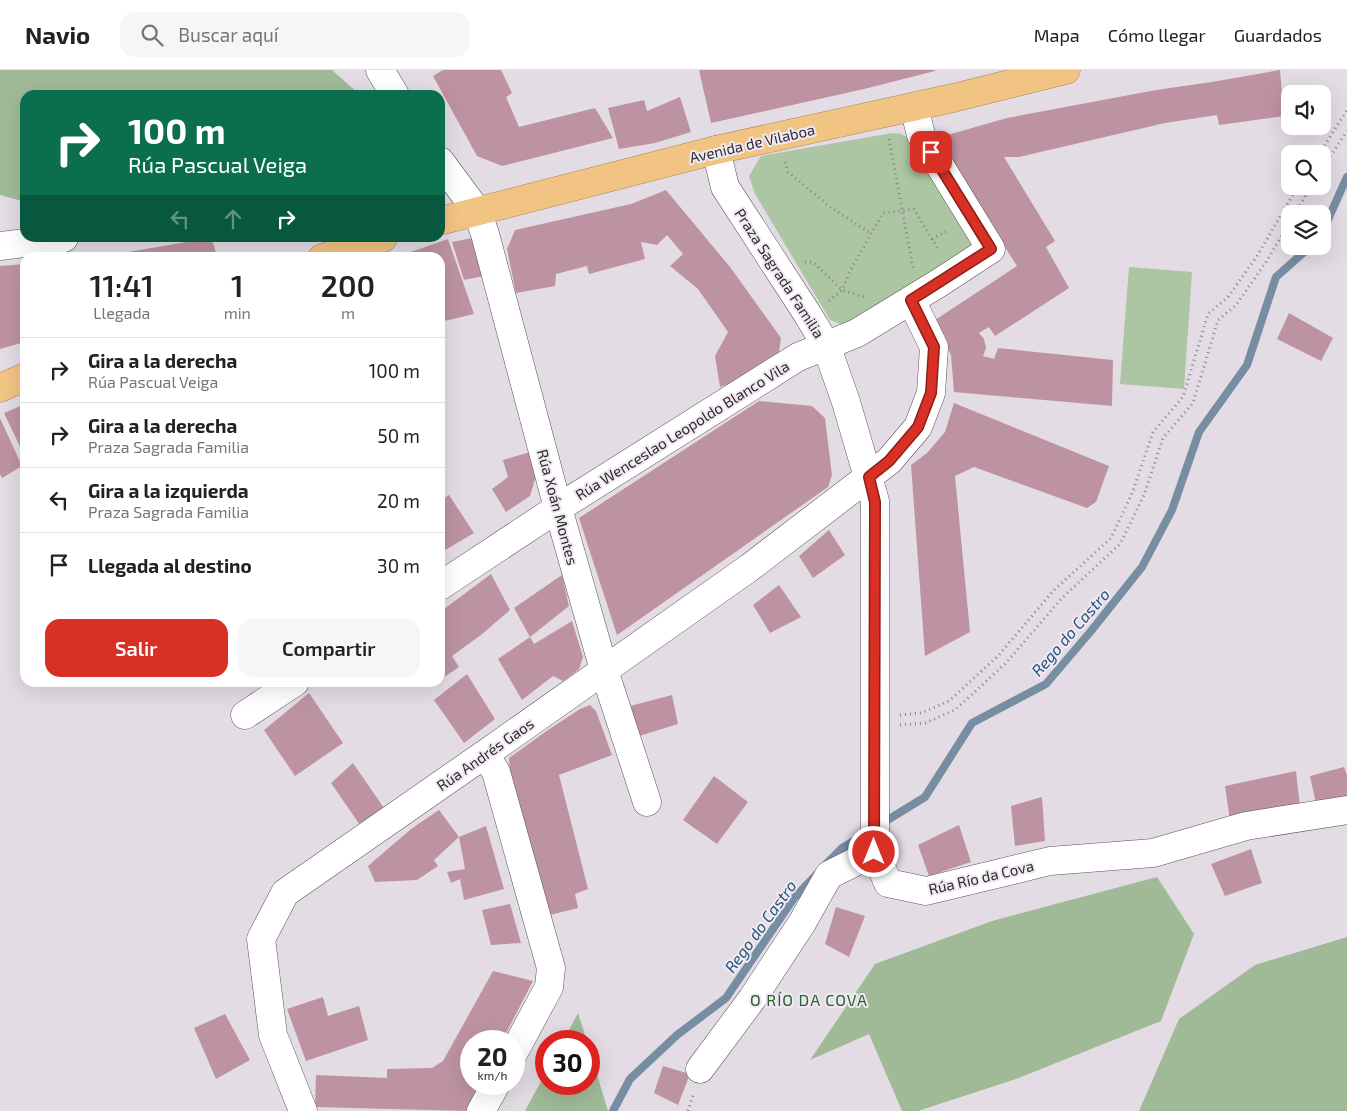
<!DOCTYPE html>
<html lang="es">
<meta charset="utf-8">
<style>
:root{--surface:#fff;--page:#f6f6f6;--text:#222;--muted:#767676;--line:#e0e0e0;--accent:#d93025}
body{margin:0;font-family:"Exo 2",sans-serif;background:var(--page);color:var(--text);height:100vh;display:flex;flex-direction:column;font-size:19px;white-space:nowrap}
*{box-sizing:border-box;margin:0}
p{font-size:16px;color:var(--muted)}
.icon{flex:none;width:28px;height:28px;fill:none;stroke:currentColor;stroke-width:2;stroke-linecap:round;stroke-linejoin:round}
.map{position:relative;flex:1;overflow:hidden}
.side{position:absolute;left:20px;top:182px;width:425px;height:435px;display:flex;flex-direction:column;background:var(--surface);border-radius:15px;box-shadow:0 5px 20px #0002}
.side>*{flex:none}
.guide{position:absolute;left:20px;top:20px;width:425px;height:152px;border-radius:15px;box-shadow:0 5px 20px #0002;background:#0b6e4f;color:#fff;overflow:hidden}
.fabs{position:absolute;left:1281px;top:15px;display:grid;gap:10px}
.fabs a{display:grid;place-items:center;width:50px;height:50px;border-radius:10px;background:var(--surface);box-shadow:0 5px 20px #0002;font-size:25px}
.speed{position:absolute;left:460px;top:960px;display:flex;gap:10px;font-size:25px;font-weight:700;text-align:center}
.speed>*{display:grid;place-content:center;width:65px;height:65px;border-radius:50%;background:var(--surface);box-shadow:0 5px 20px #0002;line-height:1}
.speed small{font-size:12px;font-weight:400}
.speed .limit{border:8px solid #d22;background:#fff;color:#111}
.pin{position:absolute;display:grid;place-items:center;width:42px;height:42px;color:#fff;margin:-21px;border-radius:10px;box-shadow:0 2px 8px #0006}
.me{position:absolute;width:55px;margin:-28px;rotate:0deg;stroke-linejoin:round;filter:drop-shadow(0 0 4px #0008)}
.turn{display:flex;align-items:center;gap:18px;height:105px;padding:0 25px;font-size:22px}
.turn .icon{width:65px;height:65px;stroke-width:2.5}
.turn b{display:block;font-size:35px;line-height:42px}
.lanes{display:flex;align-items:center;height:48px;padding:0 25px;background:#0003;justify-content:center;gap:25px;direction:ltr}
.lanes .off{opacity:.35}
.eta{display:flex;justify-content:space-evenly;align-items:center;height:85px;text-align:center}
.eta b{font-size:30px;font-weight:600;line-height:35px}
.action{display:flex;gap:10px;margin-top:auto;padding:10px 25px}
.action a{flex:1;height:58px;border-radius:15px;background:var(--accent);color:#fff;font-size:20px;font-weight:600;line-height:58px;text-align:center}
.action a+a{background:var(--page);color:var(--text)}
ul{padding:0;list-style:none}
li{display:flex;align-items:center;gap:15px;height:65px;padding:0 25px;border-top:1px solid var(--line)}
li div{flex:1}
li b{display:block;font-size:19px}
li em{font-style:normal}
header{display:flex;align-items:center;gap:30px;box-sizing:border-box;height:70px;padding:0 25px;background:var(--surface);border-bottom:1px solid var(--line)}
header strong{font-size:24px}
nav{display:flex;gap:28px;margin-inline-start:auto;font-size:18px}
.search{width:350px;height:45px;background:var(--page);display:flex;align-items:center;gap:12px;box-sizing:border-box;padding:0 18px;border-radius:15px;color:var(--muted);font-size:19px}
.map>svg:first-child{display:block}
.green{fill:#acc5a3}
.forest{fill:#a0ba97}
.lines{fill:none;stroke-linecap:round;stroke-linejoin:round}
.stream{stroke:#778da2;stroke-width:8}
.building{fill:#be93a1}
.minor-casing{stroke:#5b545c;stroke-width:29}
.tertiary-casing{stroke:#5b545c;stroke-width:29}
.trunk-casing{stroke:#ab8552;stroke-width:29}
.path{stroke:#89838a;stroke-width:3;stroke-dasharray:1 4;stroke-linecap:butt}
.minor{stroke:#fff;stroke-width:28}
.tertiary{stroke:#fff;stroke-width:28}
.trunk{stroke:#f2c484;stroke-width:28}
.route-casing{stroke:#8d1f18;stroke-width:12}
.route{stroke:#d93025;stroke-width:9}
.labels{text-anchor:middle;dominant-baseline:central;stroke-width:4;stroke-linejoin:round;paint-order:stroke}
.street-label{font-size:15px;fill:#2e2b2f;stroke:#f1e9f2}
.water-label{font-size:16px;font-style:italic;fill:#23547d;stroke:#f1e9f2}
.neighbourhood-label{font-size:16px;letter-spacing:1px;fill:#29622f;stroke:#f1e9f2}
</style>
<header>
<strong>Navio</strong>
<div class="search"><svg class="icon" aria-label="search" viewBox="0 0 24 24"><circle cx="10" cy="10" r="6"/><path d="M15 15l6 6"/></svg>Buscar aquí</div>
<nav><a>Mapa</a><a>Cómo llegar</a><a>Guardados</a></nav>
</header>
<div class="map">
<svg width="1347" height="1041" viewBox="0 0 1347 1041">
<rect width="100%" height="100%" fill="#e4dce5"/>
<path class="green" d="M892 63 901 64 912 70 968 161 971 174 969 183 858 254 843 255 830 250 755 124 749 106 761 86Z
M1129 197 1192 202 1184 319 1120 314Z"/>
<path class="forest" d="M0 0H332L360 25H25V132L0 125Z
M1157 807 1194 864 1161 951 1016 1009 918 1041H902L869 964 810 990 875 894 992 851Z
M1347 867V1041H1139L1179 949 1255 895Z
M578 943 587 971H563Z
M589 978 608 1041H525L546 1002V1014H589Z"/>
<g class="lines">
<path class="stream" d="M1322 163 1347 107
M881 754 925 727 972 653 1046 614 1091 561 1142 497 1172 440 1199 362 1247 295 1276 207 1311 176
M826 794 842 778 869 762
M613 1041 630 1009 677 965 726 928 794 828 817 804"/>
</g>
<path class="building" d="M443 0H501L512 23 506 27 519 57 595 38 613 68 502 96 477 86 433 6Z
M699 0H935V1L864 19 711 53Z
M1280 0 1284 46 1219 55 1217 45 1165 53 1019 87H1004L1055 171 1046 177 1069 218 995 266 989 257 979 263 984 269 986 278 983 286 994 289 998 278 1113 290 1112 336 954 322 951 285 935 250 1017 196 937 70 951 64 1007 48 1156 20 1212 12Z
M680 27 691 62 655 73 619 79 608 38 644 30 647 41Z
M666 120 730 197 781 268 779 282 735 312 720 317 715 286 728 262 698 219 670 196 683 184 667 165 657 175 641 172 645 189 589 204 587 196 556 204 555 216 516 223 507 179 515 160 631 134Z
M477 167 489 205 464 210 452 172Z
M204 169 213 173 216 183 214 188H93Z
M448 169 474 244 440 252V188H406L405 184Z
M25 194V272L0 279V196Z
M1289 243 1333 268 1321 291 1277 269Z
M759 331 812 336 825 348 832 405 828 417 617 565 579 448Z
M954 333 1109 396 1096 432 1087 438 974 397 955 406 970 562 925 586 911 395 927 383 945 362Z
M25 334V387L4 343Z
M0 348 22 396 2 408 0 404Z
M530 382 536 406 530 426 506 442 492 419 508 407 503 390Z
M449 425 474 463 440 483V431Z
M829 460 845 485 813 508 799 486Z
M491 504 510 540 481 565 452 586 459 597 440 610V542Z
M562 505 569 536 530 567 514 538Z
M779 515 801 547 770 563 753 535Z
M572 551 583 587 579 599 563 611 553 606 522 630 498 589 530 567 534 574Z
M467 604 495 649 464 673 434 630Z
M309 623 343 673 295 706 264 660Z
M672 625 678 654 639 666 630 636Z
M590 635 596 641 612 685 559 705 588 819 575 824 578 838 550 845 510 701 509 688 548 660 580 639Z
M353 693 384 738 362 758 331 713Z
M1344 697 1347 705V727L1316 734 1310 706Z
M1296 701 1300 737 1230 751 1225 716Z
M714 706 748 732 717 774 683 750Z
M1042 727 1045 771 1015 776 1011 736Z
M439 740 459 767 486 756 504 819 464 830 460 809 451 813 447 802 465 799 459 767 434 790 438 796 417 810 375 812 368 796 411 759Z
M959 755 971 792 929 806 918 775Z
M1251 779 1262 813 1225 826 1211 794Z
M510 834 521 873 491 875 482 840Z
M836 837 865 846 849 887 825 874Z
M493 901 533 911 502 971H471V1014H480L467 1041 315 1037 316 1005 387 1008V999L432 998 443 991Z
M323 927 328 946 359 936 368 970 306 991 287 939Z
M225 944 250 990 216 1009 194 958Z
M663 996 690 1004 678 1035 654 1023Z"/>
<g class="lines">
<g class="minor-casing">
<path id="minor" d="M716 80 725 117 808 245 826 275 846 332 875 431V782L888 813 926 821 1050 791 1153 783 1246 756 1347 740
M477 141 485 164 558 438 604 600 647 732
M0 176 64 168
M440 516 558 438 798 287 857 263 939 213 991 179 921 65 914 37
M245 645 295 612
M485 684 496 702 551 898 549 917 514 982
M700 999 752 929 802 853 829 805 875 782
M303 1041 273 965 261 869 285 823 485 684 749 498 889 391 918 357 931 323 934 277 911 230
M481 1041 496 1014"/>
</g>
<g class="tertiary-casing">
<path id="tertiary" d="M380 0 395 25
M440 91 477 141"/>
</g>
<g class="trunk-casing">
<path id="trunk" d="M440 151 716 80 953 28 1066 0
M322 188 383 168
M0 318 25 307"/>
</g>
<path class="path" d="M889 69 913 198
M1319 84 1347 40
M785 92 788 102 830 137 872 164
M1322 99 1347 61
M1295 144 1311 116
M932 169 949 160
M805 192H813L842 220 864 227
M829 231 842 220 850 201 883 143 914 139 939 181
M900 645 921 643 949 631 998 586 1054 520 1111 468 1133 421 1153 362 1183 327 1208 244 1228 227 1257 186 1298 116
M900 655 925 653 955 640 1006 593 1062 528 1120 474 1144 425 1163 368 1193 333 1218 250 1236 235 1266 192 1290 152
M688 1041 693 1025"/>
<use href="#minor" class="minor"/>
<use href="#tertiary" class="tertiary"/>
<use href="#trunk" class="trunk"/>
</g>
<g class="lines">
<g class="route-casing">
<path id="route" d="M874 782 875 432 869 407 889 391 918 357 931 323 934 277 911 230 991 179 931 82"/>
</g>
<use href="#route" class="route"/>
</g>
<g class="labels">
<g class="street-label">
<text transform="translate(752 73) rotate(-13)">Avenida de Vilaboa</text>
<text transform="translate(780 203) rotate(57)">Praza Sagrada Familia</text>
<text transform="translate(682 360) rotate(-32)">Rúa Wenceslao Leopoldo Blanco Vila</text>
<text transform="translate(558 437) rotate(75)">Rúa Xoán Montes</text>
<text transform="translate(485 684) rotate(-35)">Rúa Andrés Gaos</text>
<text transform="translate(981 807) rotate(-13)">Rúa Río da Cova</text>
</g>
<g class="water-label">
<text transform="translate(1070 562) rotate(-49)">Rego do Castro</text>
<text transform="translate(760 856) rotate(-54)">Rego do Castro</text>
</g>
<g class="neighbourhood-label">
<text x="809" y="929">O RÍO DA COVA</text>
</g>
</g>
</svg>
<div class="fabs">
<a><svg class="icon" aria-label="sound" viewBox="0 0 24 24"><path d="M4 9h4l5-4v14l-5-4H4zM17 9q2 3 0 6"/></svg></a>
<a><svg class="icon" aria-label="search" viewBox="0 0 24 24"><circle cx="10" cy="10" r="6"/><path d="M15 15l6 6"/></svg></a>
<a><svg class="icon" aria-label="layers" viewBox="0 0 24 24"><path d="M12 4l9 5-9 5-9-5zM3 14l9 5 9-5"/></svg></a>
</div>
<div class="speed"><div>20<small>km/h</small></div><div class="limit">30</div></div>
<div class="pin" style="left:931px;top:82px;background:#d93025"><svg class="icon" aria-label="arrive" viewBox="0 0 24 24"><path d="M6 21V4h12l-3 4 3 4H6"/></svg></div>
<svg class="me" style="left:874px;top:782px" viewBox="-20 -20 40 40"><circle r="17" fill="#d93025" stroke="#fff" stroke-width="3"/><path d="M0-11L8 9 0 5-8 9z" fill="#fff"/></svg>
<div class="guide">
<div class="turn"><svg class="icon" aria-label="right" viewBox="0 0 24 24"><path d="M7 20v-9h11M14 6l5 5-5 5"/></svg><div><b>100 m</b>Rúa Pascual Veiga</div></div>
<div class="lanes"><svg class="icon off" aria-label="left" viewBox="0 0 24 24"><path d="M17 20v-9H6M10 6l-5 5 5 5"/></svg><svg class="icon off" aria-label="ahead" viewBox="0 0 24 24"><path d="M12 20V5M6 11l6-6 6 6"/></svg><svg class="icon" aria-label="right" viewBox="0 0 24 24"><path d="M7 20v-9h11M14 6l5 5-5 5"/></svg></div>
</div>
<section class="side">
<div class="eta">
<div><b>11:41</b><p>Llegada</p></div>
<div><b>1</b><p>min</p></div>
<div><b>200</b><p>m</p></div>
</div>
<ul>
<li><svg class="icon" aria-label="right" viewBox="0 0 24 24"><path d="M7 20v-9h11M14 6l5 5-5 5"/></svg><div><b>Gira a la derecha</b><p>Rúa Pascual Veiga</p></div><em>100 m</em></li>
<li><svg class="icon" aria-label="right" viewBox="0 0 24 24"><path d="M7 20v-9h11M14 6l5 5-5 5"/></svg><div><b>Gira a la derecha</b><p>Praza Sagrada Familia</p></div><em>50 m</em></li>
<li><svg class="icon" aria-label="left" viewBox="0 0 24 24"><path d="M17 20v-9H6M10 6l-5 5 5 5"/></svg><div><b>Gira a la izquierda</b><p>Praza Sagrada Familia</p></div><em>20 m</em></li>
<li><svg class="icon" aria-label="arrive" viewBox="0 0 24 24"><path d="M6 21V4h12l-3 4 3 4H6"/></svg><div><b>Llegada al destino</b></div><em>30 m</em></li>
</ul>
<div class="action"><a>Salir</a><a>Compartir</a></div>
</section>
</div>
